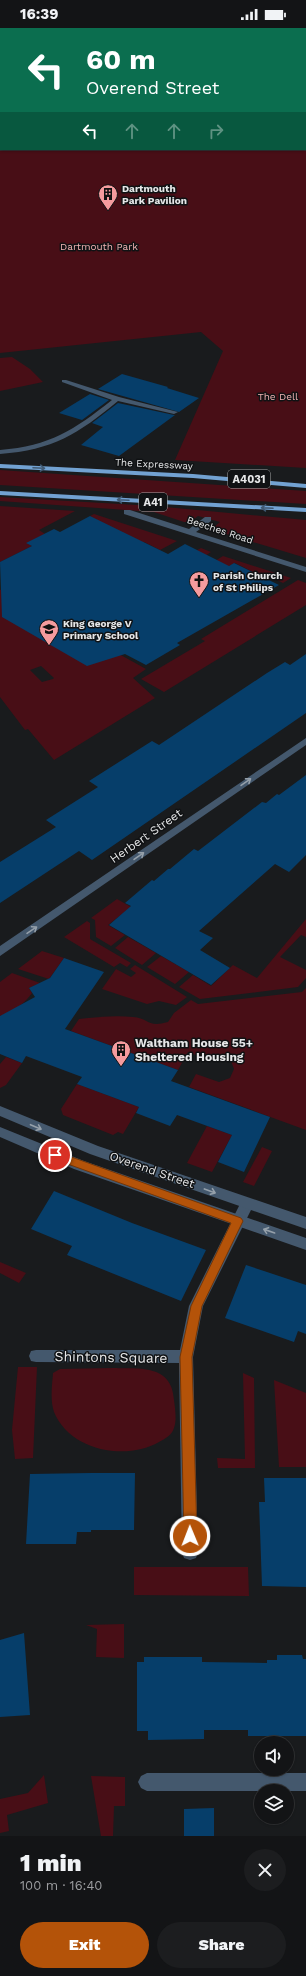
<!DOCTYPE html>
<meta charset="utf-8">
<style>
:root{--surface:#131416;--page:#1c1d1f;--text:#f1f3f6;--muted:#9d9ea1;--line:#323335;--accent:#b45309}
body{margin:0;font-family:"Work Sans",sans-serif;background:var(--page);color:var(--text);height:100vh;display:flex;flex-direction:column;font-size:15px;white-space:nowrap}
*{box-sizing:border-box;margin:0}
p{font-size:13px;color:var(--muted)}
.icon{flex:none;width:22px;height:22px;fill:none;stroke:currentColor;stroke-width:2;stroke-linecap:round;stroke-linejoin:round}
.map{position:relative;height:1808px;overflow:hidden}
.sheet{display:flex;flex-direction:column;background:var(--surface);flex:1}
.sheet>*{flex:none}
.banner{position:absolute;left:0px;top:0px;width:306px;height:122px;box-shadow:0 1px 3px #0004,0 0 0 1px var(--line);background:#0b6e4f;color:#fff;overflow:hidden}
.buttons{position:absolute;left:254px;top:1708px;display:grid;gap:8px}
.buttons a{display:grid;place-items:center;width:40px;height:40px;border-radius:50%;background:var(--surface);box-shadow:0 1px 3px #0004,0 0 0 1px var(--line);font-size:20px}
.pin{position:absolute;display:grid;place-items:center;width:34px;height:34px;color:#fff;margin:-17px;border:2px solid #fff;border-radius:50%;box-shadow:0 1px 4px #0007}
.me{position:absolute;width:44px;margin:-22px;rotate:359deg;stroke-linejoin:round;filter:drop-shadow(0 0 3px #0008)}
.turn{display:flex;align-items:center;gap:14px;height:84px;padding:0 20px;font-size:18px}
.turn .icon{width:52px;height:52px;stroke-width:2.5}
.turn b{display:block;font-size:28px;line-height:34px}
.lanes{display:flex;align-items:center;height:38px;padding:0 20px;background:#0003;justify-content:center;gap:20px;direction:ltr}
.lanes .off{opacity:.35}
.round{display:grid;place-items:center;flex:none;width:42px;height:42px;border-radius:21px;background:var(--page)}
.overview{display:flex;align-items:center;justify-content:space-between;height:68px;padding:0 20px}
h1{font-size:24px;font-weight:800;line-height:30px}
.primary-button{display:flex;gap:8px;margin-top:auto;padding:8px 20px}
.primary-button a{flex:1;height:46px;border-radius:24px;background:var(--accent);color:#fff;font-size:16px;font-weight:800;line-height:46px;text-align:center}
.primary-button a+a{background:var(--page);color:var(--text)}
.status{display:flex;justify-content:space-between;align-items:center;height:28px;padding:0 20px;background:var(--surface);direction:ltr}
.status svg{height:11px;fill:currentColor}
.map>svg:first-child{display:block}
.green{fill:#480e16;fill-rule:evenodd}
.building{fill:#063e6a}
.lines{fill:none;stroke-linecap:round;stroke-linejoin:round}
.minor{fill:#44586d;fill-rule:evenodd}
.tertiary{fill:#44586d;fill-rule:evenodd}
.trunk{fill:#72a2d2;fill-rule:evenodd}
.oneway{stroke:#415a73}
.oneway2{stroke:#95a0aa}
.route{fill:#b45309;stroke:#753606}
.labels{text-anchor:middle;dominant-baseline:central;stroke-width:3;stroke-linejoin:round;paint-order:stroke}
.far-poi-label{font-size:10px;font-weight:bold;fill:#e6e7e8;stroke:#101214;text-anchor:start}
.far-park-label{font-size:10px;fill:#f2b3b4;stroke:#101214}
.far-street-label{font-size:10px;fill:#e6e7e8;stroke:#101214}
.shield{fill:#101214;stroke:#a6a7a8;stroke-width:1}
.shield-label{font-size:11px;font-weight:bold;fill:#e6e7e8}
.street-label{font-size:12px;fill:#e6e7e8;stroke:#101214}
.poi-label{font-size:12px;font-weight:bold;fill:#e6e7e8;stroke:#101214;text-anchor:start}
.near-street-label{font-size:14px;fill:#e6e7e8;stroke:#101214}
</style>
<div class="status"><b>16:39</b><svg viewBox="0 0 49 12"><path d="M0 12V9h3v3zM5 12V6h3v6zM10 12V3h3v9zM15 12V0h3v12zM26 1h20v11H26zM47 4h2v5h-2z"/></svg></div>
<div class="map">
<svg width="306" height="1808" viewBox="0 0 306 1808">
<rect width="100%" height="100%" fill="#191b1d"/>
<path class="green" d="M0 45 1 121H305L306 49V440L175 432 223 323 201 304 0 325Z
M12 329 30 341 43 354 0 363V330Z
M0 442 306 463V476L0 457Z
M0 469 154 478 306 492V530L213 502V500L220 494 198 488 190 494H184L154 484 0 473Z
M0 478 75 483 39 502 45 506 27 515 32 518 0 534Z
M94 486 177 513 160 522 144 514 138 516 90 488Z
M201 520 211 524 150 563 99 615 146 641 133 650 155 670 54 732 28 701 25 702 0 669V562L13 555 155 545ZM41 638 54 650 53 651 42 654 30 642Z
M223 528 291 550 283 555 263 545 259 547 235 535 227 539 215 533Z
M298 552 306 555V577L164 664 141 651 205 613 201 611Z
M117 871 131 879 108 897 125 907 111 918 96 909 95 892 91 890Z
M306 891V909L301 907 280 929 306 942V950L298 959 200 971 179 959 193 947 211 958 233 937 257 950Z
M87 893 90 895V911L131 935 127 939 120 935 114 939 64 909Z
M128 909 156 925 142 937 115 920Z
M42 923 64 930 49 951 18 941Z
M161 928 189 944 175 956 147 939Z
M135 937 187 969 176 977 159 973 147 976 102 961 116 941 131 949 136 945 130 941Z
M12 945 40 955 29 960 32 965C25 975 12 985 0 988V954Z
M306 960V1102L189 1059 196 1046 219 1054 230 1050 234 1041 231 1033 217 1028 206 1031 188 1024 178 1042 71 1003 79 991C97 989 115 987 133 989 149 990 147 1000 168 994L174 985 191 972 198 976 302 964Z
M6 1029 22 1035 6 1057 0 1060V1036Z
M77 1056 139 1079 123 1106 118 1104 113 1107 63 1087 61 1081Z
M207 1098 232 1107 212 1144 187 1135Z
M262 1119 272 1123 254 1158 243 1154Z
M0 1234 26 1245 19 1255 0 1245Z
M18 1339H37L33 1430 15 1431 12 1402Z
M114 1340C139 1341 172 1336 174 1372 175 1380 177 1392 174 1400 172 1407 165 1411 159 1414 126 1433 70 1423 54 1384 50 1372 52 1358 53 1345L60 1341Z
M243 1345 254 1350 255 1440H218L217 1430 245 1431Z
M274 1352 306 1365V1439H279Z
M134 1539H248L249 1568 134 1567Z
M124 1596V1630L96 1629 97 1601 86 1597Z
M44 1747 48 1775 7 1787 9 1803 0 1805V1771L28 1765Z
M91 1748 125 1749V1778H114L113 1808H101Z"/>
<path class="building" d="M122 346 168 359 167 360 199 370 179 384 98 361Z
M90 366 109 372 82 392 59 385Z
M118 375 174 387H175L119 428 81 417 103 399 92 395Z
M90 488 168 526 185 516 229 538 234 535 279 557 177 615 180 617 146 637 125 626 87 638 2 589 0 534 32 518 26 515 54 501 60 504Z
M306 626V685L92 832 79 823 0 875V834L56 799 46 792 98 759 89 753 152 713 159 717 267 645 285 634 290 637Z
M306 747V827L289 844 275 836 199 903 213 910 200 922 230 940 211 957 109 897 131 878 125 875 152 852 154 853 168 841H170L194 821 198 823 262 774 266 775 277 766 279 767Z
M64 930 104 944 65 1001 178 1042 171 1053 270 1089 244 1144 218 1134 232 1107 177 1087 170 1098 136 1085 139 1079 77 1056 82 1049 26 1028 22 1035 0 1026V988L35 969 29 960 50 950Z
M54 1163 132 1195 206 1222 181 1273 67 1227 72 1218 31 1201Z
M246 1237 306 1257V1306L298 1303 294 1314 225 1290Z
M91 1445H135L134 1502H91V1504H77L76 1516H26L30 1446Z
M264 1450H306V1559L262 1558 259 1474H265Z
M24 1605 30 1687 0 1689V1612Z
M277 1627H302L303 1631H306V1708H248V1702H204V1711L148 1712V1703H137V1634H144V1629H202V1634L267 1635V1632H277Z
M214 1780V1808H184V1781Z"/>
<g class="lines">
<path class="minor" d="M0 25H1V27H0Z
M305 25H306V27H305Z
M62 352H66L119 369 178 384 174 386 118 373C78 406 53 422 0 426V422C50 418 74 402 112 372L62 354Z
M124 482H130L189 501 205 489H211V493L196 504 306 539V544L124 486Z
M306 710V717L0 928V918Z
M247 1171 252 1172 254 1176 203 1278 193 1329 198 1524 196 1530 190 1532 184 1530 182 1524 179 1335 36 1334 31 1333 29 1328 31 1323 36 1322H180L189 1278 242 1172Z
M147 1745H306V1763H147L141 1760 138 1754 141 1748Z"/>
<path class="tertiary" d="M0 1078 98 1118 306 1189V1201L90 1126 0 1088Z
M0 1099 84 1133 306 1210V1222L74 1141 0 1109Z"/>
<path class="trunk" d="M0 436 193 446 306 456V460L193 450 0 440Z
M0 463 306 480V484L0 467Z"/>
</g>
<defs><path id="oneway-shaft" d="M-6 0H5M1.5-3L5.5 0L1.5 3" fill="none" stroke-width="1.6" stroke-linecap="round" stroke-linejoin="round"/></defs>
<g class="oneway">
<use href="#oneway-shaft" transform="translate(39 440) rotate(3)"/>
<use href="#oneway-shaft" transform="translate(123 472) rotate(-177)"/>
<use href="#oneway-shaft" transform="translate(267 480) rotate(-177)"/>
</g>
<g class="oneway2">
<use href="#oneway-shaft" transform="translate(246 754) rotate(-35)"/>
<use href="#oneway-shaft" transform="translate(139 828) rotate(-35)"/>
<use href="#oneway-shaft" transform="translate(32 902) rotate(-34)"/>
<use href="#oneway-shaft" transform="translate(36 1099) rotate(23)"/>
<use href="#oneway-shaft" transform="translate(210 1163) rotate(20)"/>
<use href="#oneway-shaft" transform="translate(269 1203) rotate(-161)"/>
</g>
<path class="route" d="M55 1123 241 1190 243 1193 202 1278 192 1329 197 1508 195 1513 190 1515 186 1513 184 1508 180 1329 191 1278 231 1195 51 1130 50 1127 51 1124Z"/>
<defs>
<g id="building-pin" transform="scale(1)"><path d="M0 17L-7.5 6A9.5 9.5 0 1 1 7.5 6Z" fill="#f59b9e" stroke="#101214"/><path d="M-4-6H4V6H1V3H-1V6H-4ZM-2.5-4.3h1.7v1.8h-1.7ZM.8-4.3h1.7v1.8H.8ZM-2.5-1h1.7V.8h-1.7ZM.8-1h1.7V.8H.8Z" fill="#111"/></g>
<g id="church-pin" transform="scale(1)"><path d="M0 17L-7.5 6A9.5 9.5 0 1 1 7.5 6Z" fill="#f59b9e" stroke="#101214"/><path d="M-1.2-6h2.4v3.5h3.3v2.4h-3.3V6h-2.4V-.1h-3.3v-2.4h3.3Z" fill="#111"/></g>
<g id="school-pin" transform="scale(1)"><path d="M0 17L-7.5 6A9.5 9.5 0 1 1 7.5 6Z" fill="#f59b9e" stroke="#101214"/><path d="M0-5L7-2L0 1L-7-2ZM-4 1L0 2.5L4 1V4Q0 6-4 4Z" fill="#111"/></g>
</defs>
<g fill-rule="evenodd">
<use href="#building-pin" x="108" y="166"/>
<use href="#church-pin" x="199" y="553"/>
<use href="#school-pin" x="49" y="601"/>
<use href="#building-pin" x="121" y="1022"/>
</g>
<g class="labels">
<g class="far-poi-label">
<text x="122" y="160">Dartmouth<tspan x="122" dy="12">Park Pavilion</tspan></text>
<text x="213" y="547">Parish Church<tspan x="213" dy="12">of St Philips</tspan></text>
<text x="63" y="595">King George V<tspan x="63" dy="12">Primary School</tspan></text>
</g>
<g class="far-park-label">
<text x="99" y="218">Dartmouth Park</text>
<text x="278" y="368">The Dell</text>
</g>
<g class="far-street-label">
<text transform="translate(154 436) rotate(3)">The Expressway</text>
<text transform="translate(220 502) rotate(18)">Beeches Road</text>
</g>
<g class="shield">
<rect x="228" y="442" width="42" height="18" rx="3"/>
<rect x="139" y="465" width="28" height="18" rx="3"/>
</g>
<g class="shield-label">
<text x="249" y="451">A4031</text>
<text x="153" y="474">A41</text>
</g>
<g class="street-label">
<text transform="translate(146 808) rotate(-35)">Herbert Street</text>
<text transform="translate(152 1142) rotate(19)">Overend Street</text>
</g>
<g class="poi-label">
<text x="135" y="1015">Waltham House 55+<tspan x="135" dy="14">Sheltered Housing</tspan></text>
</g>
<g class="near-street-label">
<text transform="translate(111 1329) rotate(1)">Shintons Square</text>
</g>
</g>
</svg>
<div class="buttons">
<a><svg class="icon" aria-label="sound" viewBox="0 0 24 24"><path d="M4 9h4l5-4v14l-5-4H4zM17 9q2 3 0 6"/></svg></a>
<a><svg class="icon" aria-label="layers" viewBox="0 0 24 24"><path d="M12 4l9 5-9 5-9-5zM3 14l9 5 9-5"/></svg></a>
</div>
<div class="pin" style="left:55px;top:1127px;background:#d93025"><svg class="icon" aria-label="arrive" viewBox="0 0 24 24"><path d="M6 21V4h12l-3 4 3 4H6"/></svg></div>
<svg class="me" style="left:190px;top:1508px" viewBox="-20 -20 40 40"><circle r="17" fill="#b45309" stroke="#fff" stroke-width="3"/><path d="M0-11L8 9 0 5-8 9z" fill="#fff"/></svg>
<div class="banner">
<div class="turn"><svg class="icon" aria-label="left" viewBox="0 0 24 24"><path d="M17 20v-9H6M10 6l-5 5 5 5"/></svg><div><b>60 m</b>Overend Street</div></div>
<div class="lanes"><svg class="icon" aria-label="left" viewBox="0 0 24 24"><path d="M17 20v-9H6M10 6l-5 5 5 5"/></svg><svg class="icon off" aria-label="ahead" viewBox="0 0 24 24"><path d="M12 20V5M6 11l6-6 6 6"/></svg><svg class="icon off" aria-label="ahead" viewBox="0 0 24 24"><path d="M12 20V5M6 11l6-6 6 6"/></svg><svg class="icon off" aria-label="right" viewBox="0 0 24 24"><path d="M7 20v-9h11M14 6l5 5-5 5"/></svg></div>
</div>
</div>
<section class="sheet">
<div class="overview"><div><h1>1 min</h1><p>100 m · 16:40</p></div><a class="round"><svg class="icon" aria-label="close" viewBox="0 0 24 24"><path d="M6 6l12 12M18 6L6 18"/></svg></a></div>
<div class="primary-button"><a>Exit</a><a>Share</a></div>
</section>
